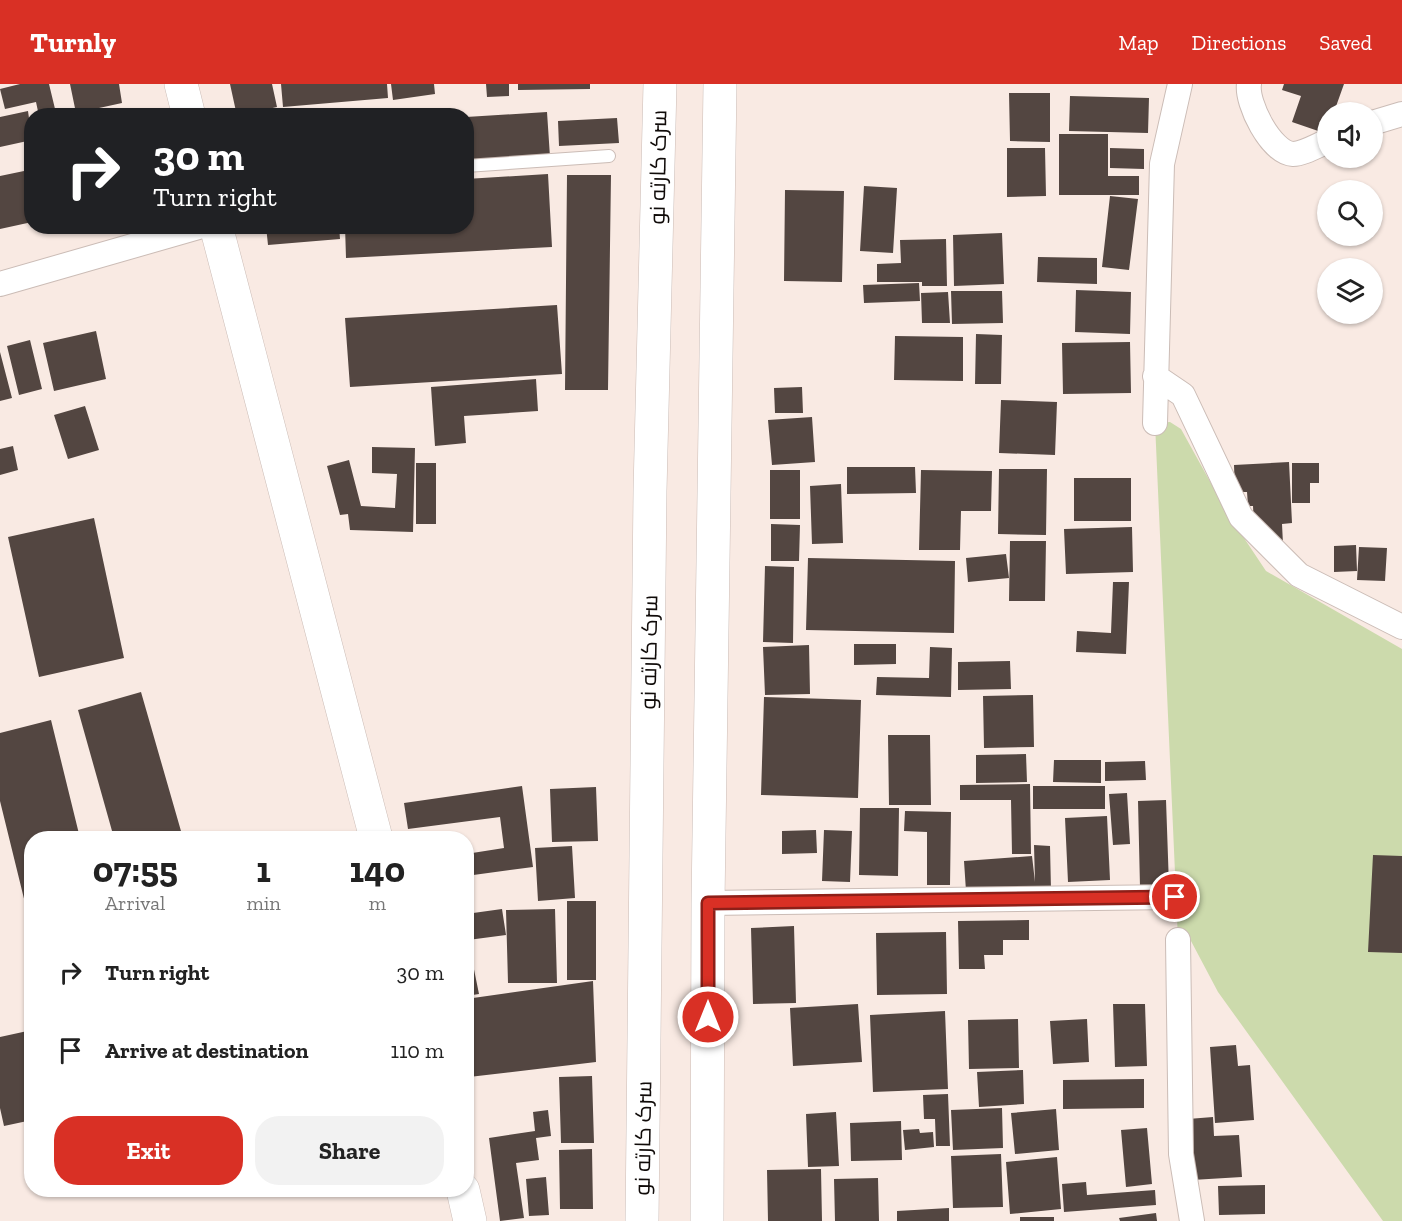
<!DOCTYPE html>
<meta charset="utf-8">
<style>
:root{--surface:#fff;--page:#f2f2f2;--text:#222;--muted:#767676;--accent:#d93025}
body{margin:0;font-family:"Zilla Slab",Cairo,serif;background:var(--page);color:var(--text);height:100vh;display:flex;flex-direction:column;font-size:22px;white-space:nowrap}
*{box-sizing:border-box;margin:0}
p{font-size:20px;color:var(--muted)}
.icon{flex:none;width:33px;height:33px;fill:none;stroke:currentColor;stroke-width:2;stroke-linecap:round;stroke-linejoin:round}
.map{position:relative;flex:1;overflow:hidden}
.panel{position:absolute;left:24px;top:747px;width:450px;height:366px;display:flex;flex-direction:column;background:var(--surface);border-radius:24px;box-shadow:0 2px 4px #0004}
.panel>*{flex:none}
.guide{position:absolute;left:24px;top:24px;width:450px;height:126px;border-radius:24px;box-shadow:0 2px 4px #0004;background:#202124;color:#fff;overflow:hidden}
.buttons{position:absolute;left:1317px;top:18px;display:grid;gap:12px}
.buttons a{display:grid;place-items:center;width:66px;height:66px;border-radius:50%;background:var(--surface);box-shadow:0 2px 4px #0004;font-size:30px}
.pin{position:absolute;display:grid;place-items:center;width:51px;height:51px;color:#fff;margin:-26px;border:3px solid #fff;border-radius:50%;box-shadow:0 2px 6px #0007}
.me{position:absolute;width:66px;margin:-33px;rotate:0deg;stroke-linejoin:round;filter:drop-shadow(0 0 4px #0008)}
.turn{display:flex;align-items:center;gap:21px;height:126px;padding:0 30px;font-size:27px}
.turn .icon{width:78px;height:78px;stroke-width:2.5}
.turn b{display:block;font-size:42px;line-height:51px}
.eta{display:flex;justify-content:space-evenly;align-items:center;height:102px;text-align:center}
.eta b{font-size:36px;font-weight:800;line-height:42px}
.cta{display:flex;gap:12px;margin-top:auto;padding:12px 30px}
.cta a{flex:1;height:69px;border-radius:24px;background:var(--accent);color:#fff;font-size:24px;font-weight:800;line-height:69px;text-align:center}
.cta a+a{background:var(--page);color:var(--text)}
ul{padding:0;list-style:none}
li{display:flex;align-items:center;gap:18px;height:78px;padding:0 30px}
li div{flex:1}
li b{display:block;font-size:22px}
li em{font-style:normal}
header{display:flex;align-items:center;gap:36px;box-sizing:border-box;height:84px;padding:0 30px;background:var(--accent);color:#fff}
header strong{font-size:28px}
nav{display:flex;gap:33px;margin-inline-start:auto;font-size:21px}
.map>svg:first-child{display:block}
.green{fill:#ccdaac}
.building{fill:#534641}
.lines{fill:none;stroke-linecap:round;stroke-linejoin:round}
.service-casing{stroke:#cbbcb6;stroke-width:14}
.minor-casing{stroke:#cbbcb6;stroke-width:26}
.secondary-casing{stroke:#cbbcb6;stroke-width:34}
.trunk-casing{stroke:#cbbcb6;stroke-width:34}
.service{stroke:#fff;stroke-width:12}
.minor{stroke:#fff;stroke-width:24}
.secondary{stroke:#fff;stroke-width:33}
.trunk{stroke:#fff;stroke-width:33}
.route-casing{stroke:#8d1f18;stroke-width:15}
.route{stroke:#d93025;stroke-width:10}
.labels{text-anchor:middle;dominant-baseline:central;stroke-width:6;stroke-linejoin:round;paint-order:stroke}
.street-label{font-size:22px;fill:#100b09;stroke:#fff}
</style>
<header>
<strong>Turnly</strong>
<nav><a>Map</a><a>Directions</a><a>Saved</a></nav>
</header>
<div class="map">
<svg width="1402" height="1137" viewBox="0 0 1402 1137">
<rect width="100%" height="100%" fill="#f9eae3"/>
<path class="green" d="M1170 338 1181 345 1228 430 1266 487 1402 565V1137H1383L1218 908 1191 857 1178 856 1155 339Z"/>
<path class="building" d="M20 0H49L56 29 39 32 36 18 5 25 0 5Z
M70 0H119L122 19 76 29Z
M230 0H272L277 23 237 32Z
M281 0H387L388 14 283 23Z
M391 0H434L435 10 393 16Z
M486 0H509V12L487 13Z
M518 0H590V5L518 6Z
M1284 0H1344L1334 28H1328L1327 50 1292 38 1301 12 1282 6Z
M1009 9H1050V58L1010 57Z
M1070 12 1149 14 1148 49 1069 47Z
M428 26V32H380V30Z
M28 27 32 56 0 63V33Z
M547 28 550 73 466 78V33Z
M617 34 619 59 559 62 558 37Z
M1059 50H1108V92H1139V111H1059Z
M1007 64H1045L1046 112 1007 113Z
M1110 64 1144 65V85L1110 84Z
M24 87 32 118V138L0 145V92Z
M548 90 552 163 346 174 345 142H466V95Z
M567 91H611L608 306H565Z
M864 102 897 104 893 169 860 167Z
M785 106 844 107 842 198 784 197Z
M1110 112 1138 115 1129 186 1102 183Z
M266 142H339L340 155 268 161Z
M1002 149 1004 200 954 202 953 151Z
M946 155 947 202H922V198H877V180L901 179 900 156Z
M1038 173 1097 174V200L1037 198Z
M919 199 920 217 864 219 863 201Z
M1076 206 1131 208 1130 250 1075 248Z
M951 207H1002L1003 239 952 240Z
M948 208 950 239H922L921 209Z
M557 221 562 290 350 303 345 234Z
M96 247 106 295 54 307 43 259Z
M976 250 1002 251 1001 300H975Z
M895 252 963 253V297L894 296Z
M30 256 42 305 19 311 7 262Z
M1130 258 1131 309 1063 310 1062 259Z
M0 268 12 314 0 317Z
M536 295 538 327 464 332 466 359 435 362 431 303Z
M802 303 803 329H775L774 304Z
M1001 316 1057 318 1055 371 999 369Z
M85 322 99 366 68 375 54 331Z
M812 333 815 378 772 381 768 336Z
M13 362 18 386 0 391V365Z
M372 363 415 364 413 448 350 446 348 430 340 431 327 382 349 376 361 422 395 424 397 390 372 389Z
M1289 378 1292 439 1282 440 1283 460 1254 441 1253 422H1248L1247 408H1235L1234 381Z
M416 379H436V440H416Z
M1292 379H1319V399H1310V419H1292Z
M847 383H915L916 409 847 410Z
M999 385H1047L1046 451 998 450Z
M770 386H800V435H770Z
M921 386 992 387 991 427H961L960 466H919Z
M1074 394H1131V437H1074Z
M841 400 843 459 812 460 810 402Z
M94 434 124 574 39 593 8 453Z
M771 440 800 441 799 477H771Z
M1132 443 1133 488 1066 490 1064 445Z
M1010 457H1046L1045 517H1009Z
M1356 461 1357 487 1334 488V462Z
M1359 463 1387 464 1385 497 1357 496Z
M1006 470 1009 494 968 498 966 474Z
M808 474 955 477 954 549 806 546Z
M765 482 794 483 793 559 763 558Z
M1113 498H1129L1126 570 1076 568 1077 547 1111 549Z
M854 560H896V580L854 581Z
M809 561 810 610 765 611 763 563Z
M930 563 952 564 951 613 876 611 877 593 929 594Z
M1010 577 1011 605 958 606V578Z
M141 608 183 754H114L78 626Z
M1033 611 1034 663 984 664 983 612Z
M764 613 861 616 858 714 761 711Z
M51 636 80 754H32V830L28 831 0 717V649Z
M888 651H930L931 721H889Z
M1026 670 1027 698 976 699V671Z
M1054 676H1101V699L1053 698Z
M1145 677 1146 696 1105 697V678Z
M1030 700 1031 770H1012L1011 716H960V701Z
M522 702 533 783 466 792V770L504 764 500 733 408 745 404 719Z
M1033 702H1105V725H1033Z
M596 703 598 757 552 758 550 705Z
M1127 709 1130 760 1113 761 1109 710Z
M1166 716 1169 802 1140 803 1138 717Z
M860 724H899L898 792 859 791Z
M905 727 951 728 950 801H927V748L904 747Z
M1107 732 1110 796 1068 798 1065 734Z
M816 746 817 769 782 770V747Z
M824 746 852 747 850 798 822 797Z
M1034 761 1050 762 1051 806H1035V802L966 807 964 777 1032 772 1035 798Z
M572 762 575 814 538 817 535 764Z
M1373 771 1402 772V869L1368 868Z
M567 817H596V896H567Z
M502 825 506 851 468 856 479 910 466 912V830Z
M555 825 557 899H508L506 826Z
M1029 836V856H1003V871H984L985 885H959L958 837Z
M794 842 796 919 753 920 751 844Z
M946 848 947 910 877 911 876 849Z
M593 897 596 978 469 993 466 915Z
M858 920 862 978 793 982 790 924Z
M1113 920H1145L1147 982 1115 983Z
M945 927 948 1005 873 1008 870 931Z
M1018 935 1019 984 969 985 968 936Z
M1087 935 1089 978 1053 980 1050 937Z
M32 946V1036L4 1042 0 1024V953Z
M1236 961 1238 982 1250 981 1254 1036 1215 1039 1210 963Z
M1023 986 1024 1020 979 1023 977 988Z
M592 992 594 1059H561L559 993Z
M1144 995V1024L1063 1025V996Z
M948 1010 950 1062H936L935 1035H924L923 1011Z
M1002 1024 1003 1064 953 1066 951 1026Z
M1056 1025 1059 1066 1015 1070 1011 1029Z
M548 1026 551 1052 536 1054 539 1076 516 1079 524 1134 500 1137 489 1054 535 1047 533 1028Z
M836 1028 839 1082 808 1083 806 1030Z
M1213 1033 1214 1052 1239 1051 1242 1093 1192 1096 1188 1035Z
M901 1037 902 1076 851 1077 850 1039Z
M1147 1044 1152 1100 1126 1103 1121 1046Z
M919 1045 920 1049 933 1048 934 1063 905 1066 903 1046Z
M592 1065 593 1125H560L559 1066Z
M1001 1070 1003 1123 953 1124 951 1072Z
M1057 1073 1061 1125 1010 1130 1006 1078Z
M821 1085 822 1137H768L767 1086Z
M546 1093 549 1131 529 1132 526 1095Z
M878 1094 879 1137H835L834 1095Z
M1086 1098 1087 1111 1155 1106 1156 1121 1064 1128 1062 1100Z
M1265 1101V1130L1219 1131 1218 1102Z
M949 1124V1137H897V1127Z
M1156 1129 1157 1137H1120L1119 1134Z
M1020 1133H1054V1137H1020Z"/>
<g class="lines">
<g class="service-casing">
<path id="service" d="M466 82 609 72"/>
</g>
<g class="minor-casing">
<path id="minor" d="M1249 0C1246 19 1271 69 1293 70 1303 70 1318 61 1328 57
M1372 39 1402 30
M0 200 202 142
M1155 292 1183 311 1241 433 1299 491 1402 543
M1155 339 1162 80 1180 0
M708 819 1175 813
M1178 856 1181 1070 1192 1137"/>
</g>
<g class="secondary-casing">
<path id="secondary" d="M181 0 189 32
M216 142 376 754
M463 1106 470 1137"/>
</g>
<g class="trunk-casing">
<path id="trunk" d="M642 1137 650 407 660 0
M707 1137 708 819 720 0"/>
</g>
<use href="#service" class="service"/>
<use href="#minor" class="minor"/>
<use href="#secondary" class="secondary"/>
<use href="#trunk" class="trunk"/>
</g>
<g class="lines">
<g class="route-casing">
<path id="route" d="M708 933V819L1175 813"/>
</g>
<use href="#route" class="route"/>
</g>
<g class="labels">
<g class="street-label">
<text transform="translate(658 83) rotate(-89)">سرک کارته نو</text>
<text transform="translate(649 568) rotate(-89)">سرک کارته نو</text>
<text transform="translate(643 1054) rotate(-89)">سرک کارته نو</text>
</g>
</g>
</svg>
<div class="buttons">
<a><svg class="icon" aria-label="sound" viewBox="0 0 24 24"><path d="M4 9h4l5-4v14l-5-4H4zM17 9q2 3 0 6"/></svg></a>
<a><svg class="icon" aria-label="search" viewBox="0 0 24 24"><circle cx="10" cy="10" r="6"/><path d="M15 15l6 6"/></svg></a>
<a><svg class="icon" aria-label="layers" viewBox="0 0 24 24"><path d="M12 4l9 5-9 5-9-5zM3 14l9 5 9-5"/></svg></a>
</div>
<div class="pin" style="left:1175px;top:813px;background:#d93025"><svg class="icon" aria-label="arrive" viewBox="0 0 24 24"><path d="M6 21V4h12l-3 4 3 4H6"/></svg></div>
<svg class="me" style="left:708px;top:933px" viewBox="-20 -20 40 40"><circle r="17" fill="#d93025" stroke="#fff" stroke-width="3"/><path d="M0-11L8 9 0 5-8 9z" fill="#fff"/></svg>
<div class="guide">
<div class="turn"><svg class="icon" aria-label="right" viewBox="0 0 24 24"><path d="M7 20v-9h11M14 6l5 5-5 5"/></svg><div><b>30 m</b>Turn right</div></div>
</div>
<section class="panel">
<div class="eta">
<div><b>07:55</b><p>Arrival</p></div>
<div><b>1</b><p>min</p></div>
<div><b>140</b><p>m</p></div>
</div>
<ul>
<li><svg class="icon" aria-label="right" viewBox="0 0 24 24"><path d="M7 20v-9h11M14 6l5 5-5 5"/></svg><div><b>Turn right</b></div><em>30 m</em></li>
<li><svg class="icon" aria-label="arrive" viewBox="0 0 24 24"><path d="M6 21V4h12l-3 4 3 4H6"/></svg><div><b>Arrive at destination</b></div><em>110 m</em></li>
</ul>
<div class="cta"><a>Exit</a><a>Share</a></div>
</section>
</div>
